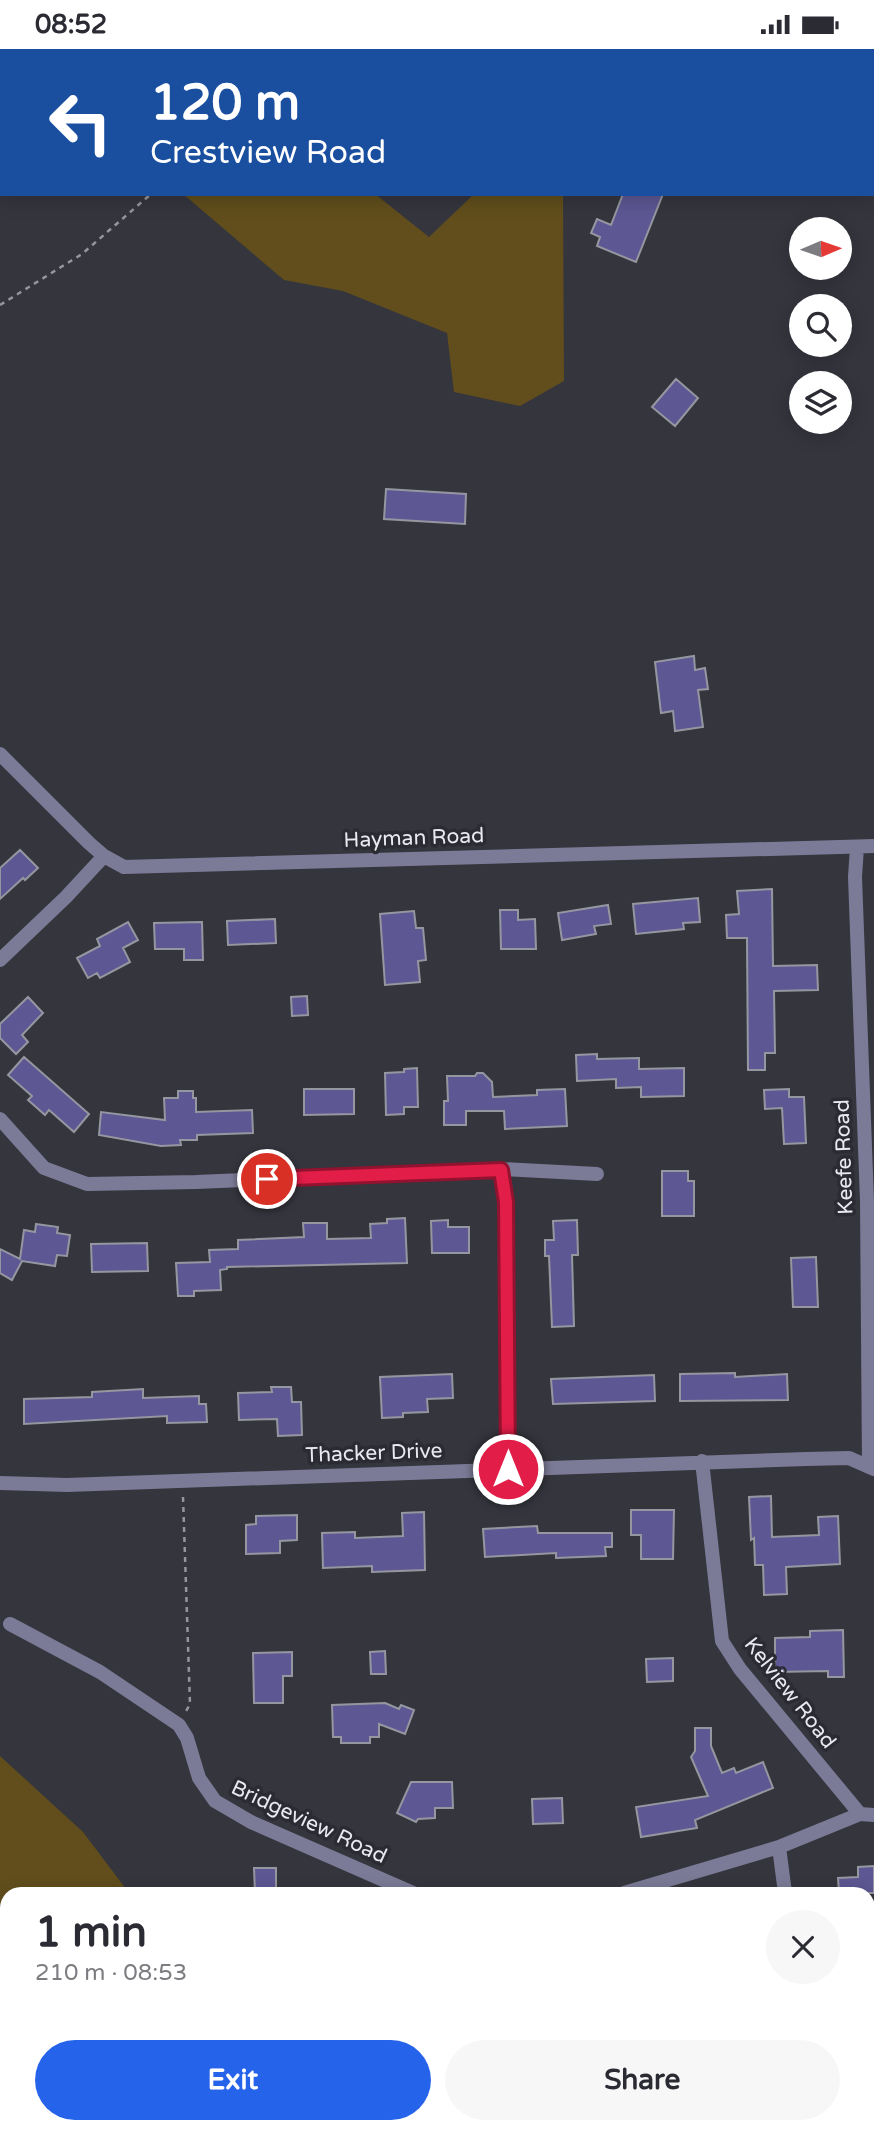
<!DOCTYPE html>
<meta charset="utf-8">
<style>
:root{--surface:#fff;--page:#f7f7f7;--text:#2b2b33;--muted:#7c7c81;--accent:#2563eb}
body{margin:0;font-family:"Varela Round",sans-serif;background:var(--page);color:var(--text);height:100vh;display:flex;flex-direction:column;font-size:26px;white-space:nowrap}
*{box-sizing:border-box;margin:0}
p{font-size:23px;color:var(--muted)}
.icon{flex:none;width:38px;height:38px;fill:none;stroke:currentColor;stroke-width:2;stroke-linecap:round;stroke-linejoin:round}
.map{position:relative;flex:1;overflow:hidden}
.side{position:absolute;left:0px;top:1838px;width:875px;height:247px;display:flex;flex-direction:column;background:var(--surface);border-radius:21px 21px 0 0;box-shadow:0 4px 18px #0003}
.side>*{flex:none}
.banner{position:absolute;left:0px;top:0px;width:875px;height:147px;box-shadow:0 4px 18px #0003;background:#1a4fa0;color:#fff;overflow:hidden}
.needle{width:46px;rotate:88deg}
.fabs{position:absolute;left:789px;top:168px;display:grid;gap:14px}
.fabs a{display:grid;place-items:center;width:63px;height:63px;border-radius:50%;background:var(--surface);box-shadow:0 4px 18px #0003;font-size:35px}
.pin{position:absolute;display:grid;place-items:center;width:60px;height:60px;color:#fff;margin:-30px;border:4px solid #fff;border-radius:50%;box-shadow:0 2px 7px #0007}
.me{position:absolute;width:77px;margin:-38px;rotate:0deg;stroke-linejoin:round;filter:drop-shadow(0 0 5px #0008)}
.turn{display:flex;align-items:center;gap:24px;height:147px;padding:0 35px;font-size:32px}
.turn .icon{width:91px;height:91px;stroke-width:2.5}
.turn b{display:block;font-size:49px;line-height:60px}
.round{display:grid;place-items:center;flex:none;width:74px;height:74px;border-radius:37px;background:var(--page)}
.overview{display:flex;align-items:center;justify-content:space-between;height:119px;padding:0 35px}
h1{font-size:42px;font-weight:700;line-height:52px}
.primary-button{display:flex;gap:14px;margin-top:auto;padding:14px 35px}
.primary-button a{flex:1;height:80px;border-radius:42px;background:var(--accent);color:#fff;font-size:28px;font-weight:700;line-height:80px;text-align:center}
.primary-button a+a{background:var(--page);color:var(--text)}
.status{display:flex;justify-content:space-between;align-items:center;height:49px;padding:0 35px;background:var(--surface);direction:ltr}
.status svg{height:19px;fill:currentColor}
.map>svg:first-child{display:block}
.green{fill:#614e1c}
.building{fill:#5d5793;stroke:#9696a0;stroke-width:2}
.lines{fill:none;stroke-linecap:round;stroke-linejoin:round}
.path{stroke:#95959c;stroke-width:2.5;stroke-dasharray:5 5;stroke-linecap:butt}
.minor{stroke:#7c7b97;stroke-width:14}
.route-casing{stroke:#92132f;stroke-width:18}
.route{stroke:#e11d48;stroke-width:12}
.labels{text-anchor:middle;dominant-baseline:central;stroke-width:7;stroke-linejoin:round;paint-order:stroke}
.street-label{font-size:21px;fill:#e9e9ef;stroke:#2b2b33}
</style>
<div class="status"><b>08:52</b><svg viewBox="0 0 49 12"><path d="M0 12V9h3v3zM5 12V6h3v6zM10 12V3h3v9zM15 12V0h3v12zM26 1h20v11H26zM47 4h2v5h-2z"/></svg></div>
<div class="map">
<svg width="874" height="2083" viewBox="0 0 874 2083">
<rect width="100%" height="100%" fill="#35353e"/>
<path class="green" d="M183 145H375L429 188 474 145H563L564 332 520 357 454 343 447 284 343 242 284 231Z
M0 1707 83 1783 129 1844H7V2077H589L606 2083H0Z
M874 2054V2083H719L750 2077H868V2055Z"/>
<path class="building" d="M623 145H663L636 213 597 197 600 188 591 184 597 170 611 176Z
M676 330 698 349 675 377 652 358Z
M386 440 466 445 465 475 384 470Z
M694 607 695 621 705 619 708 640 698 641 703 678 675 682 673 662 661 664 655 613Z
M20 801 38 819 25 831 23 829 0 850V819Z
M772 840 773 917 817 916 818 941 774 942 775 1004H765V1021H748L747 889H727L726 866 739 865 737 842Z
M698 849 700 873 683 874 684 880 636 885 633 855Z
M608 856 611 875 594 877 596 885 562 891 558 864Z
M500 861H518V871L535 870 536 900H501Z
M414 862 416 879H423L426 911 418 912 420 933 385 936 380 865Z
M275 870 276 894 228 896 227 872Z
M128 873 138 891 123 899 130 913 100 929 97 924 88 929 77 909 100 897 97 890Z
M202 873 203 911H184V900H155L154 874Z
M307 947 308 966 292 967 291 948Z
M28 948 43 964 22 986 28 993 16 1005 0 989V975Z
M597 1005V1010L639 1009V1020L684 1019V1047L641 1048V1038L616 1039V1030L577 1032 576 1006Z
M24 1008 89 1065 74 1083 49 1061 45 1066 28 1051 32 1047 8 1026Z
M417 1019 418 1058H404V1065L386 1066 385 1024 404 1023V1020Z
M477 1024H483L492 1033 493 1048 537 1046V1041L565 1040 567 1077 505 1080 504 1062H466V1076H444V1052H448L447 1027H475Z
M304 1040H354V1065L304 1066Z
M789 1040V1048H804L806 1094 784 1095 782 1059 765 1060 764 1041Z
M178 1042H193V1049H196V1063L252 1061 253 1084 197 1086V1091H180L181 1096 161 1097 99 1086 101 1063 165 1071 164 1049H178Z
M662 1122H688V1132H694V1167H662Z
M405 1169 407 1214 227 1218V1220L220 1221 221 1241 194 1242V1247H178L176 1214 210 1213 209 1201 238 1200V1191L304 1188 303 1174H327V1190L371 1189 370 1175 387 1174V1170Z
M448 1171V1178H469V1204H432L431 1172Z
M577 1171 578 1206H572L574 1277 552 1278 549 1207H545V1191H554L553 1172Z
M36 1175 58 1178 57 1184 70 1186 67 1207 57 1206 55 1217 22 1212 12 1231 0 1224V1200L20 1210 24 1181 35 1183Z
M147 1194 148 1222 92 1223 91 1195Z
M816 1208 818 1258H793L791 1209Z
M735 1324V1328L787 1325 788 1351 680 1352V1325Z
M452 1325 453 1349 427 1350 428 1363 403 1364V1368L382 1369 380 1328Z
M654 1326 655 1352 553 1355 551 1330Z
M271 1338H291L292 1353H301L302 1386 278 1387 277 1370 239 1371 238 1344 272 1343Z
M143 1340V1349L199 1347V1355H206L207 1373 167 1374V1367L24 1375V1350L92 1348V1343Z
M771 1447 772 1488 819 1486 818 1468 838 1467 840 1515 786 1518 787 1545 764 1546 763 1516H755L754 1489 751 1491 749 1448Z
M631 1461H674L673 1510H641V1486H631Z
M424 1463 425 1521 372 1523V1517L323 1519 322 1484 355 1483V1489L403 1487 402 1464Z
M297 1466V1491L280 1492V1504L246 1505V1476L256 1475V1467Z
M537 1477 538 1484H612V1498H605L606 1507 556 1509V1504L485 1508 483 1480Z
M843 1581 844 1628H828V1622L775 1623V1589L810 1588V1582Z
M385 1602 386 1625H371L370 1603Z
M292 1603V1627H283V1654H254L253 1604Z
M673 1609V1632L647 1633 646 1610Z
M385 1654 399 1660 401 1656 414 1661 405 1685 379 1675V1688H370V1694H341V1688H333L332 1656Z
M695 1679H711V1697L722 1724 734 1719 736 1724 763 1713 773 1739 695 1771 697 1779 641 1788 636 1758 708 1747 691 1708 695 1702Z
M411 1733H452L453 1759H435V1769L418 1770 416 1773 397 1764Z
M562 1749 563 1774 533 1775 532 1750Z
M874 1817V1844H839L838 1829 858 1828V1818Z
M254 1819H276V1844H255Z"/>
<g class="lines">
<path class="path" d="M133 0 136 2
M0 256 82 205 151 145
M183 1448 190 1655 185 1664"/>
<path class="minor" d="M0 705 89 794 104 807 124 818 874 797
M857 798 855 828 867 1152 869 1418
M0 911 66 848 104 807
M0 1070 44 1119 87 1135 196 1133 501 1120 597 1125
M501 1120 506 1153 508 1420
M702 1412 722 1592 740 1620 860 1765
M0 1434 67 1436 806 1410 849 1409 874 1420
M10 1575 100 1623 179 1676 187 1689 199 1729 215 1752 251 1773 413 1844
M779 1798 785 1844
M624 1844 779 1798 860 1765 874 1766"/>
</g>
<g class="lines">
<g class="route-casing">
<path id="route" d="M267 1130 501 1121 506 1153 508 1420"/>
</g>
<use href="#route" class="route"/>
</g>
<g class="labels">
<g class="street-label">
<text transform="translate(414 789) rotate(-2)">Hayman Road</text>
<text transform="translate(844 1108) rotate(-92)">Keefe Road</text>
<text transform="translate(374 1404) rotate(-2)">Thacker Drive</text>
<text transform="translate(790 1644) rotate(52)">Kelview Road</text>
<text transform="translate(309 1773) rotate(25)">Bridgeview Road</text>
</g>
</g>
</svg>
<div class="fabs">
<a><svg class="needle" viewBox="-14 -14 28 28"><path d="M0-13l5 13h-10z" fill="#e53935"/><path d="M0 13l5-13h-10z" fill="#7c7c81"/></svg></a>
<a><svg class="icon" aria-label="search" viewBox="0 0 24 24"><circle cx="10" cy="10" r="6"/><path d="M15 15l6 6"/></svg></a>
<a><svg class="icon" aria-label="layers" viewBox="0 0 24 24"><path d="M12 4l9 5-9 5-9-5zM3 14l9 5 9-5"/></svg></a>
</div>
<div class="pin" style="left:267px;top:1130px;background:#d93025"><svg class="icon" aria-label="arrive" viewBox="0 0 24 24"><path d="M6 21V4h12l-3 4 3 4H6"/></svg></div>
<svg class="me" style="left:508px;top:1420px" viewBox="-20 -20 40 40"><circle r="17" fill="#e11d48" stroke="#fff" stroke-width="3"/><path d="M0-11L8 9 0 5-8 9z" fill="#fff"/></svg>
<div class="banner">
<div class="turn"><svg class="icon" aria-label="left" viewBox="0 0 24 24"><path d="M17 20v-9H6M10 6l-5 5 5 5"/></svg><div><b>120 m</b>Crestview Road</div></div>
</div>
<section class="side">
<div class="overview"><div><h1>1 min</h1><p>210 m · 08:53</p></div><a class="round"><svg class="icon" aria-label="close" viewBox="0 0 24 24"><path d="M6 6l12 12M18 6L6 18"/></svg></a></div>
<div class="primary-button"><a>Exit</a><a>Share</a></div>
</section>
</div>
